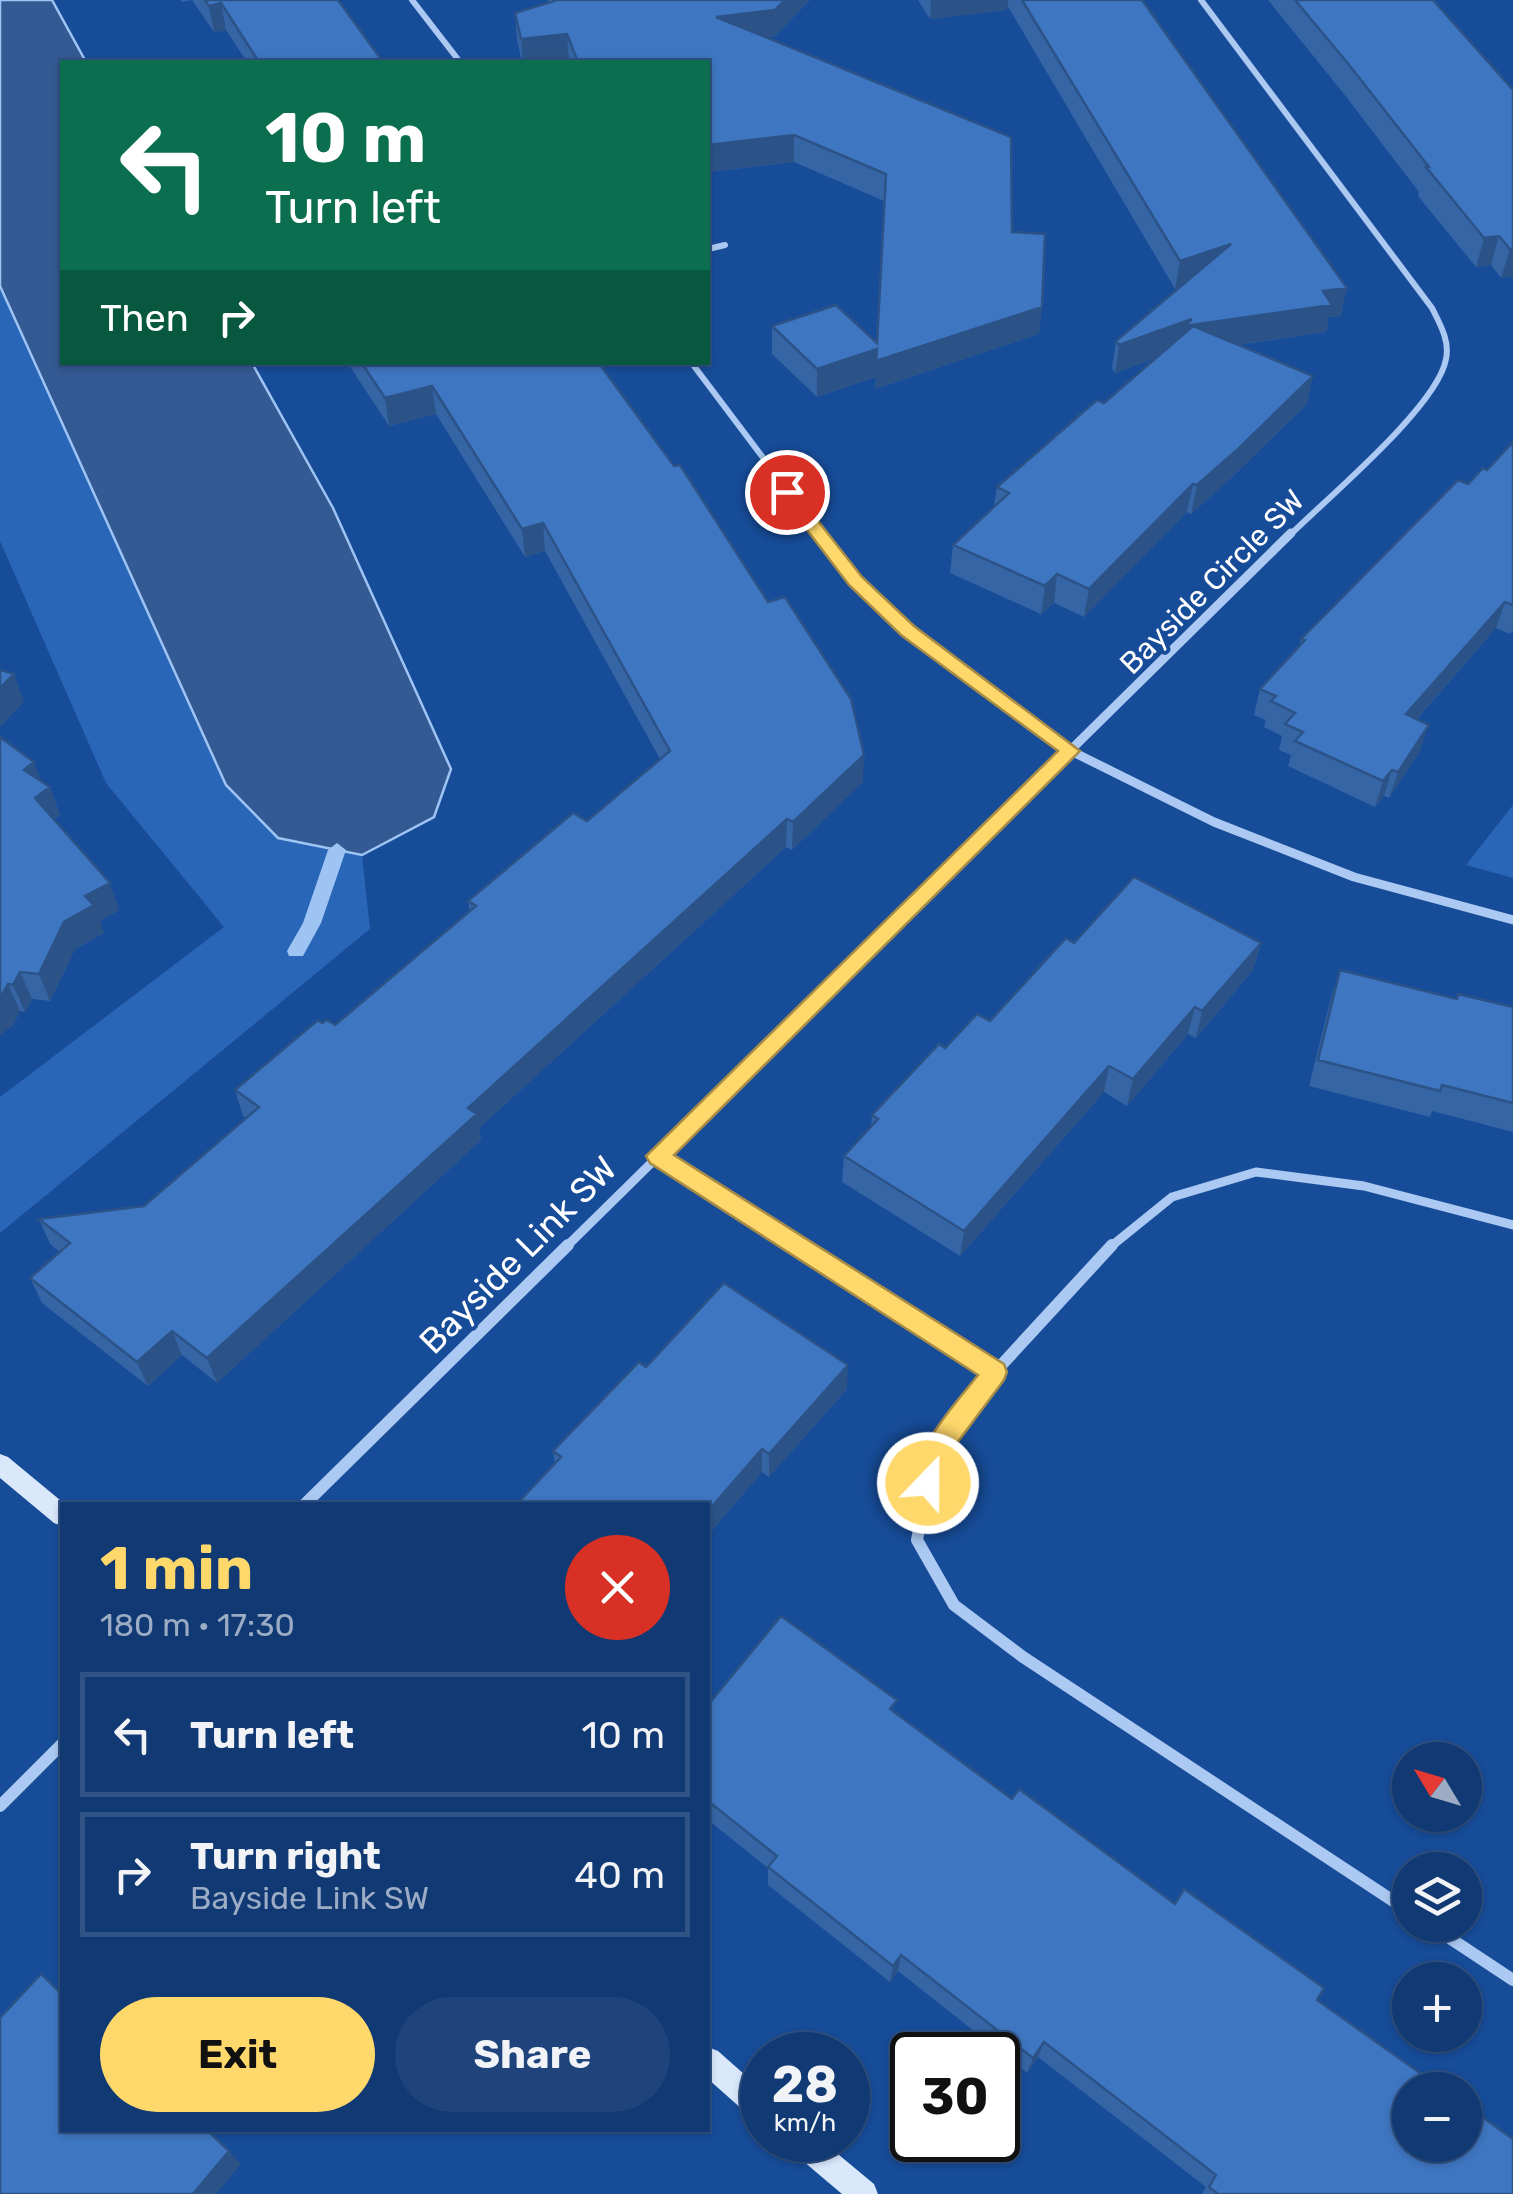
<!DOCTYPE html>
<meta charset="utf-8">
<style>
:root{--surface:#113973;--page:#1e447b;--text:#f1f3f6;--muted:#9cacc4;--line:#305385;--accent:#ffd86c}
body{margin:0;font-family:Rubik,sans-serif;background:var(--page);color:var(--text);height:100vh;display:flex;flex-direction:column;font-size:38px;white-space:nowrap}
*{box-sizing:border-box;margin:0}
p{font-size:32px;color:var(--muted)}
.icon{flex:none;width:55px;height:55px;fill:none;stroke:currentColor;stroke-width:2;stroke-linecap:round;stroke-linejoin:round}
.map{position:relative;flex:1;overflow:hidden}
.side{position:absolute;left:60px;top:1502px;width:650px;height:630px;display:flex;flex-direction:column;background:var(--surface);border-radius:0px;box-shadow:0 2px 8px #0004,0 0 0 2px var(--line)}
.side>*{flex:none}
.banner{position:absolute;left:60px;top:60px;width:650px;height:305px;border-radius:0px;box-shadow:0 2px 8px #0004,0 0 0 2px var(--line);background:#0b6e4f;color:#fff;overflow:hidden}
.needle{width:65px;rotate:308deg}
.controls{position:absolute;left:1392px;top:1742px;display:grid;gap:20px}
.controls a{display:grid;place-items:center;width:90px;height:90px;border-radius:50%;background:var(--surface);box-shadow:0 2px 8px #0004,0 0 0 2px var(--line);font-size:50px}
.speed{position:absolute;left:740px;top:2032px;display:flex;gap:20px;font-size:50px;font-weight:700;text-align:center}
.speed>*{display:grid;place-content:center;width:130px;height:130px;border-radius:50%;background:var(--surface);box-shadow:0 2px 8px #0004,0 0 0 2px var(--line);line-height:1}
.speed small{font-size:25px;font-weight:400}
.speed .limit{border:5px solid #111;border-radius:15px;background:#fff;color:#111}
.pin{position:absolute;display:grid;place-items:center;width:85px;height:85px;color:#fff;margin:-42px;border:5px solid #fff;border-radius:50%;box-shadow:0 2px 10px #0007}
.me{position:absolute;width:110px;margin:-55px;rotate:22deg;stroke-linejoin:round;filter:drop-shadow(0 0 8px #0008)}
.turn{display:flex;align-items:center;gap:35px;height:210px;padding:0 40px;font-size:45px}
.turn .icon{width:130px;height:130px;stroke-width:2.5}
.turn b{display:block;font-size:70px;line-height:85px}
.then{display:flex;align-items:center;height:95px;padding:0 40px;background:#0003;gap:20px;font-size:38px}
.round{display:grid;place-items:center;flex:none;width:105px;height:105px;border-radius:52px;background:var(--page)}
.summary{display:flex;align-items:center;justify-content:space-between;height:170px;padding:0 40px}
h1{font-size:60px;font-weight:700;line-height:75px;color:var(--accent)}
.action{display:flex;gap:20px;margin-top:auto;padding:20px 40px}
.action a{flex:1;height:115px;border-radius:60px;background:var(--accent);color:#111;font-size:40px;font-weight:700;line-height:115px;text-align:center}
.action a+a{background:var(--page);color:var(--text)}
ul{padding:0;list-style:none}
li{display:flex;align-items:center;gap:30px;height:125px;margin:0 20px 15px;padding:0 20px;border:5px solid var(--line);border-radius:0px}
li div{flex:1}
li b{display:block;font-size:38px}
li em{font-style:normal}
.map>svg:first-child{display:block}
.green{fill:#2a66b7}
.water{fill:#345a93;stroke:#9ec4f4;stroke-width:2.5}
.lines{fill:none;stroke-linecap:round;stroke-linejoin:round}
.stream{fill:#9ec4f4;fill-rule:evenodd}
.street-far2{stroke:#abc9f2;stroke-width:6}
.street-far1{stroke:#abc9f2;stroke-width:9}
.street{stroke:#abc9f2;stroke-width:12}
.secondary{fill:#dae8fc;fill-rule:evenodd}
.wall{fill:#3665a6}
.shaded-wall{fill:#2c5387}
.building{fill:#3f76c1;stroke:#2c5387;stroke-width:2.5}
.route{fill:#ffd86c;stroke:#a68c46;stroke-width:2.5}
.labels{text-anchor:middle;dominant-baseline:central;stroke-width:8;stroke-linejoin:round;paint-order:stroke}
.far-street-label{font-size:30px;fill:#fff;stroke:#174c99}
.street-label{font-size:35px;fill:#fff;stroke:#174c99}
</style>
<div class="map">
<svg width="1513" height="2194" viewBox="0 0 1513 2194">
<rect width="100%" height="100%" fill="#174c99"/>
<path class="green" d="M0 286 226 785 278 838 362 855 370 929 0 1233V1097L224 927 106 783 0 541Z
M1513 805V878L1466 865Z"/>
<path class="water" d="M0 0H52L86 62H62V362L252 363 333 508 451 769 434 817 362 855 278 838 226 785 0 286Z"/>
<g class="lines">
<path class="stream" d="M337 843 346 850 321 923 303 956H289L287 951 303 923 328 850Z"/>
<path class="street-far2" d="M412 0 460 62
M1201 0 1432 308C1440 324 1450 341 1446 359 1438 406 1326 499 1289 536
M708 249 725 245
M691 362 822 536"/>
<path class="street-far1" d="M820 533 856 581 908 631 1071 751 1214 822 1354 877 1513 920
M658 1156 801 1248
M565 1248 1291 533
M1109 1248 1172 1197 1256 1172 1364 1186 1513 1225"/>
<path class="street" d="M797 1245 995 1372
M1112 1245 995 1372 933 1455 917 1540 954 1605 1023 1657 1410 1912
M304 1505 568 1245
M0 1806 62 1744
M1430 1925 1513 1980"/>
<path class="secondary" d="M0 1454 8 1457 66 1505H62V1526L54 1523 0 1478Z
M708 2047 718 2051 762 2090V2122L752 2118 708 2079Z
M786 2140H821L874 2184 878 2194H842L790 2150Z"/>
</g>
<path class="wall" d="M180 0H338L383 62H247L226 30 214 32 192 0 182 2Z
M548 0H810L775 36 766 37 1012 232 1042 307 1039 334 875 389 876 377 817 397 772 354V326L877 343 884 201 794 162 708 172V62H570L569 60 547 62H522L517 40 515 13 548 3Z
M918 0H1142L1341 316 1329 317 1326 332 1238 345 1307 404 1232 477 1191 514 1187 512 1084 617 1054 603 1041 614 950 573 953 545 994 506 997 487 1104 403 1156 358 1115 373 1112 368 1116 341 1180 287 1175 289 1007 5V10L930 19Z
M1268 0H1433L1513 90V276L1501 278 1491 265 1476 267 1418 196 1419 192 1344 94Z
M347 362H598L863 782 792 850 786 847 479 1128 481 1140 217 1383 182 1355 148 1386 42 1303 30 1278 60 1252 50 1244 39 1219 144 1206 246 1118 243 1116 235 1090 322 1023 335 1025 470 911 468 901 587 821 660 759 545 551 525 557 436 414 389 426Z
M1513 442V631L1510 634 1496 628 1417 719 1420 751 1389 798 1384 796 1375 807 1288 766 1291 755 1279 750 1282 736 1264 727 1266 720 1254 715 1260 689 1299 646 1301 639 1468 484 1487 470Z
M0 737 41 781 50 787 60 815 54 819 119 910 100 921 104 933 75 949 50 1001 32 999 25 1012 20 1011 13 1025 0 1035Z
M1074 943H1261L1253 970 1196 1038 1188 1034 1127 1106 1104 1092 960 1256 842 1182 844 1156 871 1127 872 1115 945 1048 990 1021Z
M1340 970 1456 999 1458 994 1513 1007V1132L1432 1111 1430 1117 1309 1086 1331 998Z
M646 1367 847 1389 769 1477 762 1472 708 1535V1505L555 1463 553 1451Z
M708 1705 895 1713 1012 1799 1175 1904 1317 2000 1513 2194H1202L1206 2187 1038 2057 1027 2073 898 1971 890 1982 768 1885V1868L708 1820Z"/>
<path class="shaded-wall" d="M785 0H810L775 36 716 43V17Z
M931 0H1008L1007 10 930 19Z
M221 3 226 30 214 32 209 6Z
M567 34 569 60 547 62H523L521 39Z
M794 135V162L708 172V145Z
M1499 236 1491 265 1476 267 1484 238Z
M1231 244 1226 272 1175 289 1180 261Z
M1510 249H1513V276L1501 278Z
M1347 288 1341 316 1329 317 1326 332 1180 353V349L1115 373 1119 345 1192 319 1323 291Z
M1042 307 1039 334 875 389 876 377 817 397V369L877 349Z
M1313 376 1307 404 1232 477 1191 514 1197 485Z
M432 386 436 414 389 426 385 398Z
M1193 484 1187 512 1084 617 1089 589Z
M543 523 545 551 525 557 522 529Z
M1057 574 1054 603 1041 614 1045 586Z
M1505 602 1496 628 1398 740 1406 714Z
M14 674 24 702 0 727V688Z
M1429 725 1420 751 1389 798 1398 772Z
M864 755 863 782 792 850 793 822Z
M34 762 44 790 24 770Z
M1392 770 1384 796 1375 807 1383 781Z
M50 787 60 815 45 825 35 798Z
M787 819 786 847 479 1128 481 1140 217 1383 207 1358 468 1108Z
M110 883 119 910 100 921 104 933 75 949 50 1001 39 974 64 922 85 896Z
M1261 943 1253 970 1196 1038 1202 1011Z
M20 972 32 999 25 1012 13 985Z
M8 984 20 1011 13 1025 0 1035V999Z
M1195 1007 1188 1034 1127 1106 1133 1079Z
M1109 1066 1104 1092 960 1256 964 1231Z
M172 1331 182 1355 148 1386 137 1362Z
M848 1365 847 1389 769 1477V1454Z
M762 1449V1472L708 1535V1511Z
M901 1955 898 1971 890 1982 893 1966Z
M1044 2042 1038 2057 1027 2073 1033 2058Z
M229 2151 241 2164 216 2194H193Z"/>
<path class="building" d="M205 0H338L383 62H259L221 3 209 6Z
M553 0H785L775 10 716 17 1011 137 1012 232 1045 234 1042 307 876 361 877 349 817 369 772 326 836 305 877 343 886 174 794 135 708 145V62H578L567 34 521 39 515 13 554 1Z
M1022 0H1142L1347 288 1323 291 1332 305 1184 326 1192 319 1119 345 1116 341 1231 244 1180 261Z
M1295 0H1433L1513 90V249H1510L1499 236 1484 238 1426 167H1429L1350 66Z
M1193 326 1313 376 1238 449 1197 485 1193 484 1089 589 1057 574 1045 586 953 545 1009 493 997 487 1097 400 1104 403Z
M361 362H598L674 466 680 465 768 602 785 597 851 699 864 755 793 822 787 819 468 1108 477 1114 207 1358 172 1331 137 1362 30 1278 70 1243 39 1219 144 1206 259 1107 235 1090 318 1020 322 1023 327 1020 335 1025 476 906 468 901 573 813 587 821 670 751 543 523 522 529 432 386 385 398Z
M1513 442V605L1505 602 1406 714 1429 725 1398 772 1392 770 1383 781 1295 741 1303 732 1285 724 1295 713 1271 701 1276 696 1260 689 1305 640 1301 639 1458 480 1468 484 1483 468 1487 470Z
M0 670 14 674 0 688Z
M0 737 34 762 24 770 50 787 35 798 110 883 85 896 94 905 64 922 39 974 20 972 13 985 8 984 0 999Z
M1134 877 1261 943 1202 1011 1195 1007 1133 1079 1109 1066 964 1231 844 1156 878 1119 872 1115 939 1044 945 1048 977 1014 990 1021 1066 938 1074 943Z
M1340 970 1457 999 1458 994 1513 1007V1103L1442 1085 1440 1091 1318 1060Z
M724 1283 848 1365 769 1454 762 1449 708 1511V1505H516L561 1457 553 1451 639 1362 646 1367Z
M781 1616 897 1700 890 1709 1012 1799 1019 1789 1175 1904 1184 1889 1324 1988 1317 2000 1444 2090H1410V2145H1465V2105L1513 2139V2194H1218L1209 2187 1216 2175 1044 2042 1033 2058 901 1955 893 1966 768 1867 777 1856 708 1801V1705Z
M41 1974 62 1994V2130H207L229 2151 193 2194H0V2018Z"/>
<path class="route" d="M787 487 793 489 862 577 914 626 1080 751 674 1155 1004 1364 1007 1372 1004 1380 945 1459 937 1492 928 1495 919 1492C903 1458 958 1401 978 1375L650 1163 646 1156 1058 751 901 635 849 585 778 492Z"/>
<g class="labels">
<g class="far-street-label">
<text transform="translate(1212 582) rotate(-45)">Bayside Circle SW</text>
</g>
<g class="street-label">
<text transform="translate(518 1255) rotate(-45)">Bayside Link SW</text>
</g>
</g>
</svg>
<div class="controls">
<a><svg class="needle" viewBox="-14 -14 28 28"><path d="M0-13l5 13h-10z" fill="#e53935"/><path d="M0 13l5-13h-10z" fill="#9cacc4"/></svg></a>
<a><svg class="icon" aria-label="layers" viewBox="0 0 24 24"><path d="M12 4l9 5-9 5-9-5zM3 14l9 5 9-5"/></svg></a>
<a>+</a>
<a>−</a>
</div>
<div class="speed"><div>28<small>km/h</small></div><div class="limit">30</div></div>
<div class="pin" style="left:787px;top:492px;background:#d93025"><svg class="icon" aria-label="arrive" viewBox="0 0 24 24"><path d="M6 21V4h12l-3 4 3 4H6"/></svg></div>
<svg class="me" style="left:928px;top:1483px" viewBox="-20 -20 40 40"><circle r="17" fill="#ffd86c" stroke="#fff" stroke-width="3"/><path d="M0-11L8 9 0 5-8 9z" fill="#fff"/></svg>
<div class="banner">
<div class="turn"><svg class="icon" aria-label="left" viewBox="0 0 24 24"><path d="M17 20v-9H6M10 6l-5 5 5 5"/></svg><div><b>10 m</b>Turn left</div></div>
<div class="then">Then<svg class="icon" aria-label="right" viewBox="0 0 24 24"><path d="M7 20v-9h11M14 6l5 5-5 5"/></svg></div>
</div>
<section class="side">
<div class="summary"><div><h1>1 min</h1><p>180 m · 17:30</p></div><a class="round" style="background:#d93025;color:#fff"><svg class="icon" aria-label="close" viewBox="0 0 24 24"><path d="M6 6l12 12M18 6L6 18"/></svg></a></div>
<ul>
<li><svg class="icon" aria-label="left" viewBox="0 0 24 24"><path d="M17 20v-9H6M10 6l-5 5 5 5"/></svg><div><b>Turn left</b></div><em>10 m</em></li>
<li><svg class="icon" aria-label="right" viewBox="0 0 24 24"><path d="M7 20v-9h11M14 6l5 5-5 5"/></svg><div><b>Turn right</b><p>Bayside Link SW</p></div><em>40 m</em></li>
</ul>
<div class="action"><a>Exit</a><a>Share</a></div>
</section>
</div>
